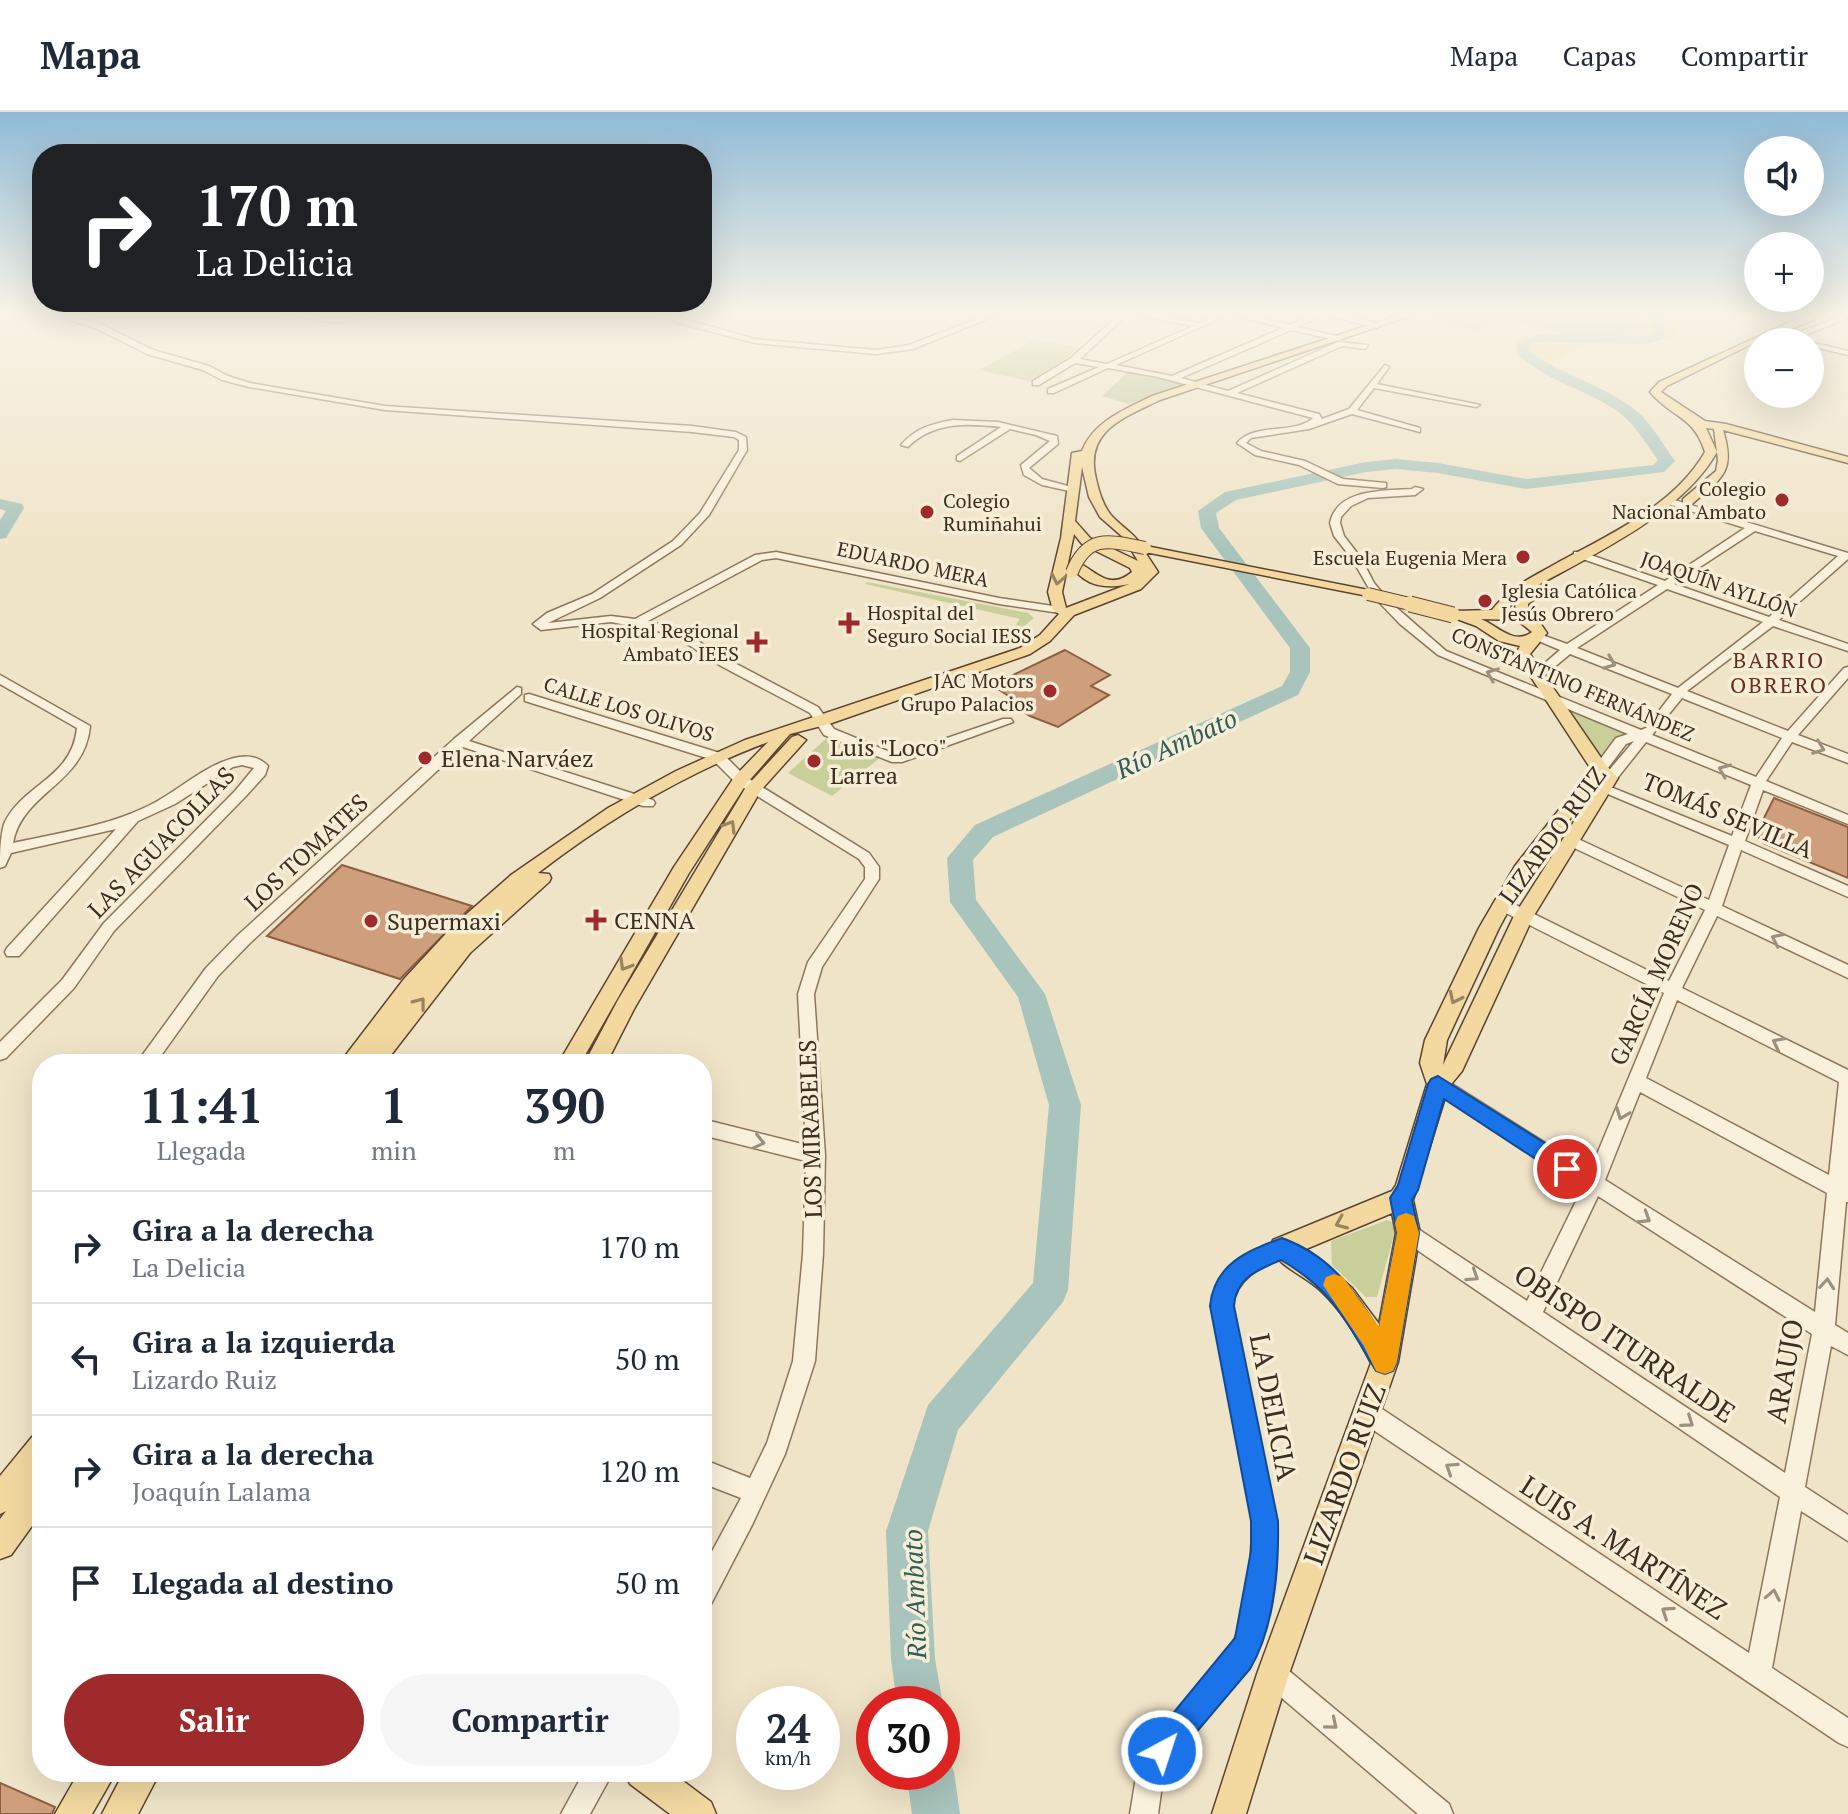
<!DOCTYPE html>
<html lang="es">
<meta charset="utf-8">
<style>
:root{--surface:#fff;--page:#f6f6f7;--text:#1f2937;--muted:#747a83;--line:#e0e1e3;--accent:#9e2a2b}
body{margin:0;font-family:"PT Serif",serif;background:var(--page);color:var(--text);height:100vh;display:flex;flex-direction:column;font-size:30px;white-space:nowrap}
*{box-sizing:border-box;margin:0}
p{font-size:26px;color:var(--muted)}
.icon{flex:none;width:44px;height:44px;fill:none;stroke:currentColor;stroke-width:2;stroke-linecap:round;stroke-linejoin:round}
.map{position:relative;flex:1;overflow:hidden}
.panel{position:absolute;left:32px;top:942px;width:680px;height:728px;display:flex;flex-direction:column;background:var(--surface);border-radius:32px;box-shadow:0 8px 32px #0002}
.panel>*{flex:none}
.top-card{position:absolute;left:32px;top:32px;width:680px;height:168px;border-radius:32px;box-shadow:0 8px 32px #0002;background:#202124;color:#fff;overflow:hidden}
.tools{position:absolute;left:1744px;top:24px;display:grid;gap:16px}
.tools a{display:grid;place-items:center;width:80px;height:80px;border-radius:50%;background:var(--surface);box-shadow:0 8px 32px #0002;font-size:40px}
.speed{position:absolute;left:736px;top:1574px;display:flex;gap:16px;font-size:40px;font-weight:700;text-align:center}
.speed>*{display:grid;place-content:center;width:104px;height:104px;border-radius:50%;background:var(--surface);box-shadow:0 8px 32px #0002;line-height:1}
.speed small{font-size:20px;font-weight:400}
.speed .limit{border:12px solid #d22;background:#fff;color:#111}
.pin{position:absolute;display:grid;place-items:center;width:68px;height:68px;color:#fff;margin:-34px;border:4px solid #fff;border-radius:50%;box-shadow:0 2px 8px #0007}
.me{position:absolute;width:88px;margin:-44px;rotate:40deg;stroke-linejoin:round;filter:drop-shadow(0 0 6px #0008)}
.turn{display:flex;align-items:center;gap:28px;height:168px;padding:0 32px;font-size:36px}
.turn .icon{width:104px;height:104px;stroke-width:2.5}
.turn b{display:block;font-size:56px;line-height:68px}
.eta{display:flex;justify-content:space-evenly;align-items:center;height:136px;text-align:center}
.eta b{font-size:48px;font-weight:600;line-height:56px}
.primary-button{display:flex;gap:16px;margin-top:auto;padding:16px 32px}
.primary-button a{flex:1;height:92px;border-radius:48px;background:var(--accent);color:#fff;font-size:32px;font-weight:600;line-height:92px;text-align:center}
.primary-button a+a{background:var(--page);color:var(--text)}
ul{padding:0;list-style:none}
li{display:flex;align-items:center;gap:24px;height:112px;padding:0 32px;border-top:2px solid var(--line)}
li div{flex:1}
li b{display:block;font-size:30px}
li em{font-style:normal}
header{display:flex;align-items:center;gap:48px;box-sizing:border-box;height:112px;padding:0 40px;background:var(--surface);border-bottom:2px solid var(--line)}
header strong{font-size:38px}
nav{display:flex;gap:44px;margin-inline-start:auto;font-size:28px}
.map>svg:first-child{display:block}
.green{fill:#c9cf9b}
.sand{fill:#ecd9a5}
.cemetery{fill:#bfc49a}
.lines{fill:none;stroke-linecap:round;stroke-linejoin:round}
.river{fill:#a9c4bc;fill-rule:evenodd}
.building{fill:#cf9f7d;stroke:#8d5f41;stroke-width:2}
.minor-casing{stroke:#8d765c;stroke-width:3}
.major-casing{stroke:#5b4430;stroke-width:3}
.minor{fill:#faf1dc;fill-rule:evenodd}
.major{fill:#f3d9a0;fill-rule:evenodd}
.major-bridge-far1-casing{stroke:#5b4430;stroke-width:14;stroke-linecap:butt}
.major-bridge-casing{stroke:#5b4430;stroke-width:17;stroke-linecap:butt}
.major-bridge-far1{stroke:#f3d9a0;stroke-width:12}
.major-bridge{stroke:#f3d9a0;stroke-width:15}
.oneway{stroke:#988460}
.oneway2{stroke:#9c907e}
.route{fill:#1a73e8;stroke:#114b97;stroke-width:2}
.slow{fill:#f59e0b}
.poi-dot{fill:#9e2a2b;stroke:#f7eed8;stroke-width:3}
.labels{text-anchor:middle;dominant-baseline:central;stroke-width:7;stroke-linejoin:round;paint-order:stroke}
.far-poi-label{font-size:20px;fill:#3d2e20;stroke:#f7eed8;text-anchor:end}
.far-street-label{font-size:20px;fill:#3d2e20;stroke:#f7eed8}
.far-neighbourhood-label{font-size:22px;letter-spacing:2px;fill:#6b2e1e;stroke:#f7eed8}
.poi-label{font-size:24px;fill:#3d2e20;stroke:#f7eed8;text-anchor:start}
.street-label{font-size:24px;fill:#3d2e20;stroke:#f7eed8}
.water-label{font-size:26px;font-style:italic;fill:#2f5d5a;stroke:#f7eed8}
.near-street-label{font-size:28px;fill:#3d2e20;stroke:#f7eed8}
</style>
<header>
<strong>Mapa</strong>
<nav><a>Mapa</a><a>Capas</a><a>Compartir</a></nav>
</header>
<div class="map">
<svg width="1848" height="1702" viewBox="0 0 1848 1702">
<rect width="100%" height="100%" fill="#f0e4c8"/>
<path class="green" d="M1428 199H1652L1653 213C1631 224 1598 228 1573 224 1539 218 1509 199 1476 219L1413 204Z
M1035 228 1080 236 1033 270 979 258Z
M867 470 1028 501 1034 506 1001 533 1020 507 865 472Z
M1570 598 1631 622 1603 650Z
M830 623 881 645 832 684 788 661Z
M1387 1108 1397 1112 1377 1185H1366L1332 1153 1331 1129Z"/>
<path class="sand" d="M1641 199H1669L1680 214 1674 226 1635 232 1584 233 1549 251H1519L1512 226C1558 218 1605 232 1650 217Z"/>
<path class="cemetery" d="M1130 258 1188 272 1128 292 1102 284Z"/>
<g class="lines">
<path class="river" d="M1651 199H1663L1665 227 1645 232 1541 230 1530 233V240C1564 265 1610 274 1641 303 1654 316 1664 334 1675 349L1664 360 1526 377 1438 361 1396 357 1366 360 1236 388 1216 401 1219 416 1310 536V560L1298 583 993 725 973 748 976 788 1045 882 1081 993 1068 1178 1063 1190 958 1318 928 1419 935 1547 943 1592 942 1594V1592H897L891 1547 886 1419 928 1293 1033 1171 1049 993 1018 885 950 790 947 746 975 713 1282 574 1290 560V536L1201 416 1198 399 1225 380 1366 350 1396 347 1438 351 1526 367 1653 353 1658 348C1644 329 1634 310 1614 297 1584 277 1543 268 1517 241V231L1541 222 1645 224 1653 222Z
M0 387 22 392 24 396 6 426 0 427V408L6 399 0 397Z
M942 1641 947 1643 954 1660 960 1702H912L906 1660H942Z"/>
</g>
<path class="building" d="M1065 538 1110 563 1091 574 1109 583 1058 615 1030 604 1015 594 1019 591 992 573Z
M1774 686 1848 715V766L1763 731 1756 722Z
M342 753 472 794 400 867 267 824Z
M0 1671 55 1695 52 1702H0Z"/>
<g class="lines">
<g class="minor-casing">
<path id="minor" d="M62 199H69L72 205 101 212 153 238 209 254 228 264 250 271 385 294 692 314 736 320 746 325 747 338 709 403 681 433 600 486 548 511 611 504 635 507 755 443 776 440 999 486 1060 495 1066 498 1060 501 999 492 776 446 762 448 648 509 680 518 729 548 818 595 834 617 897 643 1003 607H1011L1013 610 902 650H892L824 623 810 601 721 554 672 522 611 510 541 518 533 512 547 501 592 482 673 429 700 401 739 338V328L734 325 692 320 385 298 249 275 222 268 203 258 147 242 95 216 67 207Z
M273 199H289L333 207 404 199 333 211Z
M658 199H667L684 207 755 227 876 238 909 233 997 199H1007L913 237 876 242 755 231 678 211Z
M1123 199H1138L1199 211 1226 199H1235L1290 213 1316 201 1313 199H1330L1380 212 1377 216 1324 203 1297 215 1341 225V229L1291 218 1181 266 1228 279 1338 230 1368 233 1365 237 1342 234 1237 281 1319 302 1322 307 1349 297 1385 253 1389 255 1377 272 1480 293 1476 295 1374 276 1357 298 1420 316V320L1352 302 1309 317 1251 326 1246 331 1261 339 1305 349 1343 367 1386 371V375L1383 376 1338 372 1299 353 1255 343 1237 331C1255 310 1295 323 1313 306L1158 265 1108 256 1054 281H1048V277L1099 255 1075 251 1039 273H1033V269L1071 246ZM1128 202 1193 214 1107 252 1080 247ZM1230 202 1283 216 1172 264 1116 253Z
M1848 202V206L1806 223 1753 230 1749 228 1802 219Z
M1810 230 1848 239V243L1810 234Z
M953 308 998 310 1057 324 1058 332 1029 356 1042 367 1079 377 1074 380 1042 373 1024 363 1021 353 1050 329 1036 323 1010 317 960 349 957 348V344L1001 315C967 311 933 310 908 335L901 333C916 316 931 312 953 308Z
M1415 375 1423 377 1415 383 1368 386 1351 394 1341 405 1340 411 1344 424 1361 446 1374 471 1390 490 1446 539 1641 618 1646 616 1672 582 1570 542 1540 567 1536 568 1530 564 1560 538 1534 527V523H1542L1567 532 1658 473 1574 444V440H1582L1665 469 1745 416 1668 392V388L1671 387 1848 441V447L1779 508 1848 532V539L1773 514 1687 579 1788 619 1844 556 1848 555V566L1798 623 1848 642V651L1792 630 1766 669 1848 703V712L1763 678 1745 729 1848 774V785L1741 738 1722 794 1848 853V866L1717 804 1682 876 1848 958V1090H1846L1835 1213 1848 1221V1243L1831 1234 1805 1375 1848 1403V1429L1801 1399 1772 1556 1848 1606V1635L1839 1631 1357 1307 1354 1299 1357 1291 1365 1288 1373 1291 1749 1541 1780 1385 1401 1127 1398 1121 1401 1115 1408 1112 1415 1115 1527 1189 1583 1075 1432 977 1429 972 1432 967 1438 965 1444 967 1590 1059 1664 881 1496 796 1493 792 1501 787 1506 788 1669 869 1705 798 1566 732 1564 729 1566 726H1576L1709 788 1729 733 1596 677 1598 674H1608L1732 724 1751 673 1646 630 1615 669H1605V663L1634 629 1626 632 1605 660 1600 661 1593 657 1616 626 1628 622 1438 543 1400 512 1374 485 1352 447 1334 424 1330 411C1337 376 1385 379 1412 377ZM1755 419 1838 444 1769 505 1674 472ZM1667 477 1763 510 1678 576 1577 536ZM1682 586 1782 626 1756 665 1652 623ZM1677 888 1839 970 1829 1063 1646 966ZM1640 980 1827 1081 1815 1200 1605 1068ZM1598 1084 1812 1222 1785 1361 1543 1200Z
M0 563 90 614C85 672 22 680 13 731 58 721 104 715 146 695 177 681 205 651 239 645 251 643 260 646 268 654L265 663 245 685 114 819 74 876 6 946 0 948V930L62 868 104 811 235 679 254 656 242 653 233 655 175 692 138 709 19 844H7L5 840 7 836 116 717 11 741 5 754 0 756C0 742 0 726 4 712 22 672 72 667 77 616L0 572Z
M517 575 521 576V582L469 629 653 688 655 691 653 694H643L463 635 250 831 218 864 155 952H136L206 856 238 823 454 627Z
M529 582 723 642 746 665 869 741 879 755V767L822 855 814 882 825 1043 823 1142 815 1249 785 1342 752 1413 711 1492 702 1495V1458L741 1386 702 1371V1347L750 1366 767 1331 793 1249 803 1142 806 1049 702 1023V1007L806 1033 798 882 808 850 865 767V755L859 747 736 671 713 648 525 589V583Z
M1282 1127 1289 1130 1292 1136 1289 1142C1263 1154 1238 1164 1232 1194L1277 1409 1272 1480 1265 1516 1248 1556 1172 1649 1163 1666 1158 1702H1130L1136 1665 1152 1629 1230 1538 1239 1516 1248 1480 1253 1409 1212 1194C1219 1155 1247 1140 1282 1127Z
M1273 1549 1282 1553 1449 1692 1453 1702H1418L1264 1571 1260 1562 1264 1553Z
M584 1660H613L590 1702H561Z"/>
</g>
<g class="major-casing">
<path id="major" d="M1412 199H1425L1160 288C1123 306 1084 319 1096 367 1099 379 1102 391 1110 402 1120 414 1133 420 1141 433L1368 478 1373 479V485L1145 440 1158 460 1141 477 1074 503 1050 529 1030 542 829 612 790 622 747 671 689 761 580 952H558L674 755 735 664 768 630C686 661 608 707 538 761L549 762 551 766 549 770 470 841 384 952H339L404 867 453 814 511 763 608 696 676 659 745 628 1020 536 1040 523 1059 502 1053 498 1048 480 1061 426 1072 341 1082 339C1093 310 1125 297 1152 284ZM1082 355 1089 385 1100 405 1124 426 1138 449 1090 426 1075 409ZM1074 422 1082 432 1130 456 1132 460C1109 479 1097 460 1079 451L1072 455C1087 475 1106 477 1129 472L1066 496 1062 480Z
M1814 199H1823L1814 208 1756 230 1667 274 1661 280 1705 309 1726 312 1848 345V351L1723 318C1736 361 1722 365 1691 393H1683V387L1716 359 1718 348 1714 317 1706 316 1717 340C1679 407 1582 447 1517 485L1507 498 1515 499 1516 488 1534 475 1546 478 1528 492 1529 503 1538 508 1547 521 1530 542 1606 653 1618 666 1533 805 1462 959 1448 976 1413 1088 1420 1121 1398 1250 1289 1562 1246 1702H1212L1257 1562 1371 1251C1358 1225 1343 1200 1321 1179 1307 1165 1278 1154 1270 1136L1273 1128 1392 1079 1396 1073 1427 972 1420 951 1425 928 1479 816 1515 754 1591 657 1516 542 1520 534 1499 529 1476 514 1446 503 1453 499 1492 498C1511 474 1531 466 1557 451 1609 423 1675 393 1705 340 1694 304 1672 306 1650 280L1659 270ZM1481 507 1517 508 1532 520C1514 534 1498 514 1481 507ZM1601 667 1514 804 1443 953 1447 928 1499 816 1531 757ZM1392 1101 1396 1121 1379 1212 1352 1176 1306 1137Z
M798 623 806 628 761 678 634 897 606 952H584L618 888 746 675 792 625Z
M42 1321V1358L37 1363 42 1361V1400L11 1443 0 1447V1407L6 1399 0 1402V1364L32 1325Z
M79 1660H116L92 1702H55Z
M124 1660H160L138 1702H102Z
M625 1660H671L711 1690 716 1702H670L630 1672Z"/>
</g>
<use href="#minor" class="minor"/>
<use href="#major" class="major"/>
<g class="major-bridge-far1-casing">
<path id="major-bridge-far1" d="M1072 460C1088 421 1110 429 1145 436
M1368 482 1418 494"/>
</g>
<g class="major-bridge-casing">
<path id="major-bridge" d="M1410 492 1453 503"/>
</g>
<use href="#major-bridge-far1" class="major-bridge-far1"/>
<use href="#major-bridge" class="major-bridge"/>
</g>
<defs><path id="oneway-chevron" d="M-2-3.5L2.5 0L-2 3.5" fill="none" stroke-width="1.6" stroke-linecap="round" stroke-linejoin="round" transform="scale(2)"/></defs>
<g class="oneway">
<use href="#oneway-chevron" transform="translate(1058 467) rotate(101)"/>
<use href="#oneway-chevron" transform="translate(730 714) rotate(-59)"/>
<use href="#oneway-chevron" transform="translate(625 853) rotate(121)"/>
<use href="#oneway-chevron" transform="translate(1455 886) rotate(116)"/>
<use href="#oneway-chevron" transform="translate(420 891) rotate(-52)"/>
<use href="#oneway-chevron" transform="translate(1341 1111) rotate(157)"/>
</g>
<g class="oneway2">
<use href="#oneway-chevron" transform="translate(1610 551) rotate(22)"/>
<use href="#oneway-chevron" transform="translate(1492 562) rotate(-158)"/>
<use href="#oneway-chevron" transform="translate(1819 636) rotate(21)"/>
<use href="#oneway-chevron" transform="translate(1724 658) rotate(-157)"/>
<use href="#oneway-chevron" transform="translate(1777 827) rotate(-155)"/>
<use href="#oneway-chevron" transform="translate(1778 931) rotate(-153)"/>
<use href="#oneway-chevron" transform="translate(1622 1002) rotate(111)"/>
<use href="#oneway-chevron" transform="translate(759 1030) rotate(13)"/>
<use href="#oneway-chevron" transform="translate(1645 1106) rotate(32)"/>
<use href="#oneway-chevron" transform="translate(1473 1164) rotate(33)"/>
<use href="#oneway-chevron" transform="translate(1827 1172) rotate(-85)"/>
<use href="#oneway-chevron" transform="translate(1688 1310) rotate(35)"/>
<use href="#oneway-chevron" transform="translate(1451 1356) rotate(-147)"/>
<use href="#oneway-chevron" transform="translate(1773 1483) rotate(-79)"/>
<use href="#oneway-chevron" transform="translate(1667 1500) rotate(-146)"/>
<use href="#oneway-chevron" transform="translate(1332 1612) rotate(40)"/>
</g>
<linearGradient id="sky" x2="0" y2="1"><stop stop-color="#8fbad6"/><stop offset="0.46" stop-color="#f8f3e6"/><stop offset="1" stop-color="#f8f3e6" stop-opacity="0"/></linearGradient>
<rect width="1848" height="437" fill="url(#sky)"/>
<path class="route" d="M1438 964 1575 1050 1578 1057 1575 1063 1567 1066 1560 1063 1444 987 1418 1078 1412 1088 1419 1121 1397 1250 1393 1259 1385 1262 1376 1259C1346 1209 1333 1178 1281 1148 1257 1158 1236 1166 1234 1194L1278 1409C1279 1456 1274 1516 1250 1557L1172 1649 1162 1654 1151 1649 1146 1639 1151 1628 1235 1526 1251 1439V1409L1210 1194C1214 1152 1247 1139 1282 1126 1331 1144 1352 1176 1379 1218L1397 1121 1390 1086 1398 1073 1428 972 1431 967Z"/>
<path class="slow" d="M1406 1101 1414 1104 1419 1121 1397 1250 1393 1259 1385 1262 1376 1259 1364 1234 1323 1173 1326 1165 1334 1162 1343 1165 1379 1215 1397 1121 1395 1111 1398 1104Z"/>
<g class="poi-dot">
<circle cx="1782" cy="388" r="8"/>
<circle cx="927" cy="400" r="8"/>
<circle cx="1523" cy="445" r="8"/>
<circle cx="1485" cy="489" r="8"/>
<path d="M845 499h8v8h8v8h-8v8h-8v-8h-8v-8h8z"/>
<path d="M753 518h8v8h8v8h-8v8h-8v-8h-8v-8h8z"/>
<circle cx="1050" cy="579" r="8"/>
<circle cx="425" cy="646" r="8"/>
<circle cx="814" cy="649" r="8"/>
<path d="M592 796h8v8h8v8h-8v8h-8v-8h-8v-8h8z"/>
<circle cx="371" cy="809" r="8"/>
</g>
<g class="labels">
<g class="far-poi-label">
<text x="1766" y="376">Colegio<tspan x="1766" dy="23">Nacional Ambato</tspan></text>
<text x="943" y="388" text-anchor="start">Colegio<tspan x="943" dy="23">Rumiñahui</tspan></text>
<text x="1507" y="445">Escuela Eugenia Mera</text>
<text x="1501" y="478" text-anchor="start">Iglesia Católica<tspan x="1501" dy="23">Jesús Obrero</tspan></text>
<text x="867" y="500" text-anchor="start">Hospital del<tspan x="867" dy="23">Seguro Social IESS</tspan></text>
<text x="739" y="518">Hospital Regional<tspan x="739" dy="23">Ambato IEES</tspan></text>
<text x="1034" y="568">JAC Motors<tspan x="1034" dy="23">Grupo Palacios</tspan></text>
</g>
<g class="far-street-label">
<text transform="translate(913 452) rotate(12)">EDUARDO MERA</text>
<text transform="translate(1719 472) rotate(19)">JOAQUÍN AYLLÓN</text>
<text transform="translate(1573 572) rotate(23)">CONSTANTINO FERNÁNDEZ</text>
<text transform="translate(629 597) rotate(17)">CALLE LOS OLIVOS</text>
</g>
<g class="far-neighbourhood-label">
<text x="1779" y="547">BARRIO<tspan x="1779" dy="25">OBRERO</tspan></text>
</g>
<g class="poi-label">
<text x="830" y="635">Luis "Loco"<tspan x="830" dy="28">Larrea</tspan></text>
<text x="441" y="646">Elena Narváez</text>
<text x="614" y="808">CENNA</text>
<text x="387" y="809">Supermaxi</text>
</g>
<g class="street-label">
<text transform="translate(1728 703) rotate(23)">TOMÁS SEVILLA</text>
<text transform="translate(1552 723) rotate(-54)">LIZARDO RUIZ</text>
<text transform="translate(161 730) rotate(-46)">LAS AGUACOLLAS</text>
<text transform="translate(306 740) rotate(-43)">LOS TOMATES</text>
<text transform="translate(1656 862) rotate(-66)">GARCÍA MORENO</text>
<text transform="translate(810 1017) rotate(-92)">LOS MIRABELES</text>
</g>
<g class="water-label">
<text transform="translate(1176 631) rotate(-25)">Río Ambato</text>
<text transform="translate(914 1482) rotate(-92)">Río Ambato</text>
</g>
<g class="near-street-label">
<text transform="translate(1625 1231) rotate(34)">OBISPO ITURRALDE</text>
<text transform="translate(1784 1259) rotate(-80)">ARAUJO</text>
<text transform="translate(1274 1295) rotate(79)">LA DELICIA</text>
<text transform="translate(1344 1362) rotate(-70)">LIZARDO RUIZ</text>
<text transform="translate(1624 1435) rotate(33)">LUIS A. MARTÍNEZ</text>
</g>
</g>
</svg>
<div class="tools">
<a><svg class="icon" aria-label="sound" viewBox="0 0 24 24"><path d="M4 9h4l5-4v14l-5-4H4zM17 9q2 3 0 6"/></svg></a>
<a>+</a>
<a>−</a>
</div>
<div class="speed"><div>24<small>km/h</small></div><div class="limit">30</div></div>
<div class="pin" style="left:1567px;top:1057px;background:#d93025"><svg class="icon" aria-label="arrive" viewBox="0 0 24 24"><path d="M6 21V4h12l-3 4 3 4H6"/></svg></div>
<svg class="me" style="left:1162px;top:1639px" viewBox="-20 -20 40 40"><circle r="17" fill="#1a73e8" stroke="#fff" stroke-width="3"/><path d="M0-11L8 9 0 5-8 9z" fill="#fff"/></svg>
<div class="top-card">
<div class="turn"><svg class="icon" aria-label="right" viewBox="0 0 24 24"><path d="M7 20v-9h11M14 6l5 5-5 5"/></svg><div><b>170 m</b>La Delicia</div></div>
</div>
<section class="panel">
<div class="eta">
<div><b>11:41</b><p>Llegada</p></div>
<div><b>1</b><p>min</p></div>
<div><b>390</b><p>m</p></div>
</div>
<ul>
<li><svg class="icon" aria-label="right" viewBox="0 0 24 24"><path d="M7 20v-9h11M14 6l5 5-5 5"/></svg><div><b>Gira a la derecha</b><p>La Delicia</p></div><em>170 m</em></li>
<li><svg class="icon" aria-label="left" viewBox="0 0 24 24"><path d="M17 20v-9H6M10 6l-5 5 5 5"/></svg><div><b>Gira a la izquierda</b><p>Lizardo Ruiz</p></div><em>50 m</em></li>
<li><svg class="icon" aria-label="right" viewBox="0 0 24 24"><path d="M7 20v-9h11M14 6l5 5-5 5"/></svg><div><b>Gira a la derecha</b><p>Joaquín Lalama</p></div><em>120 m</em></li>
<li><svg class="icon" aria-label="arrive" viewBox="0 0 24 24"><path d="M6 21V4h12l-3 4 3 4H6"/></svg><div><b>Llegada al destino</b></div><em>50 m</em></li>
</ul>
<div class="primary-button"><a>Salir</a><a>Compartir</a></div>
</section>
</div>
